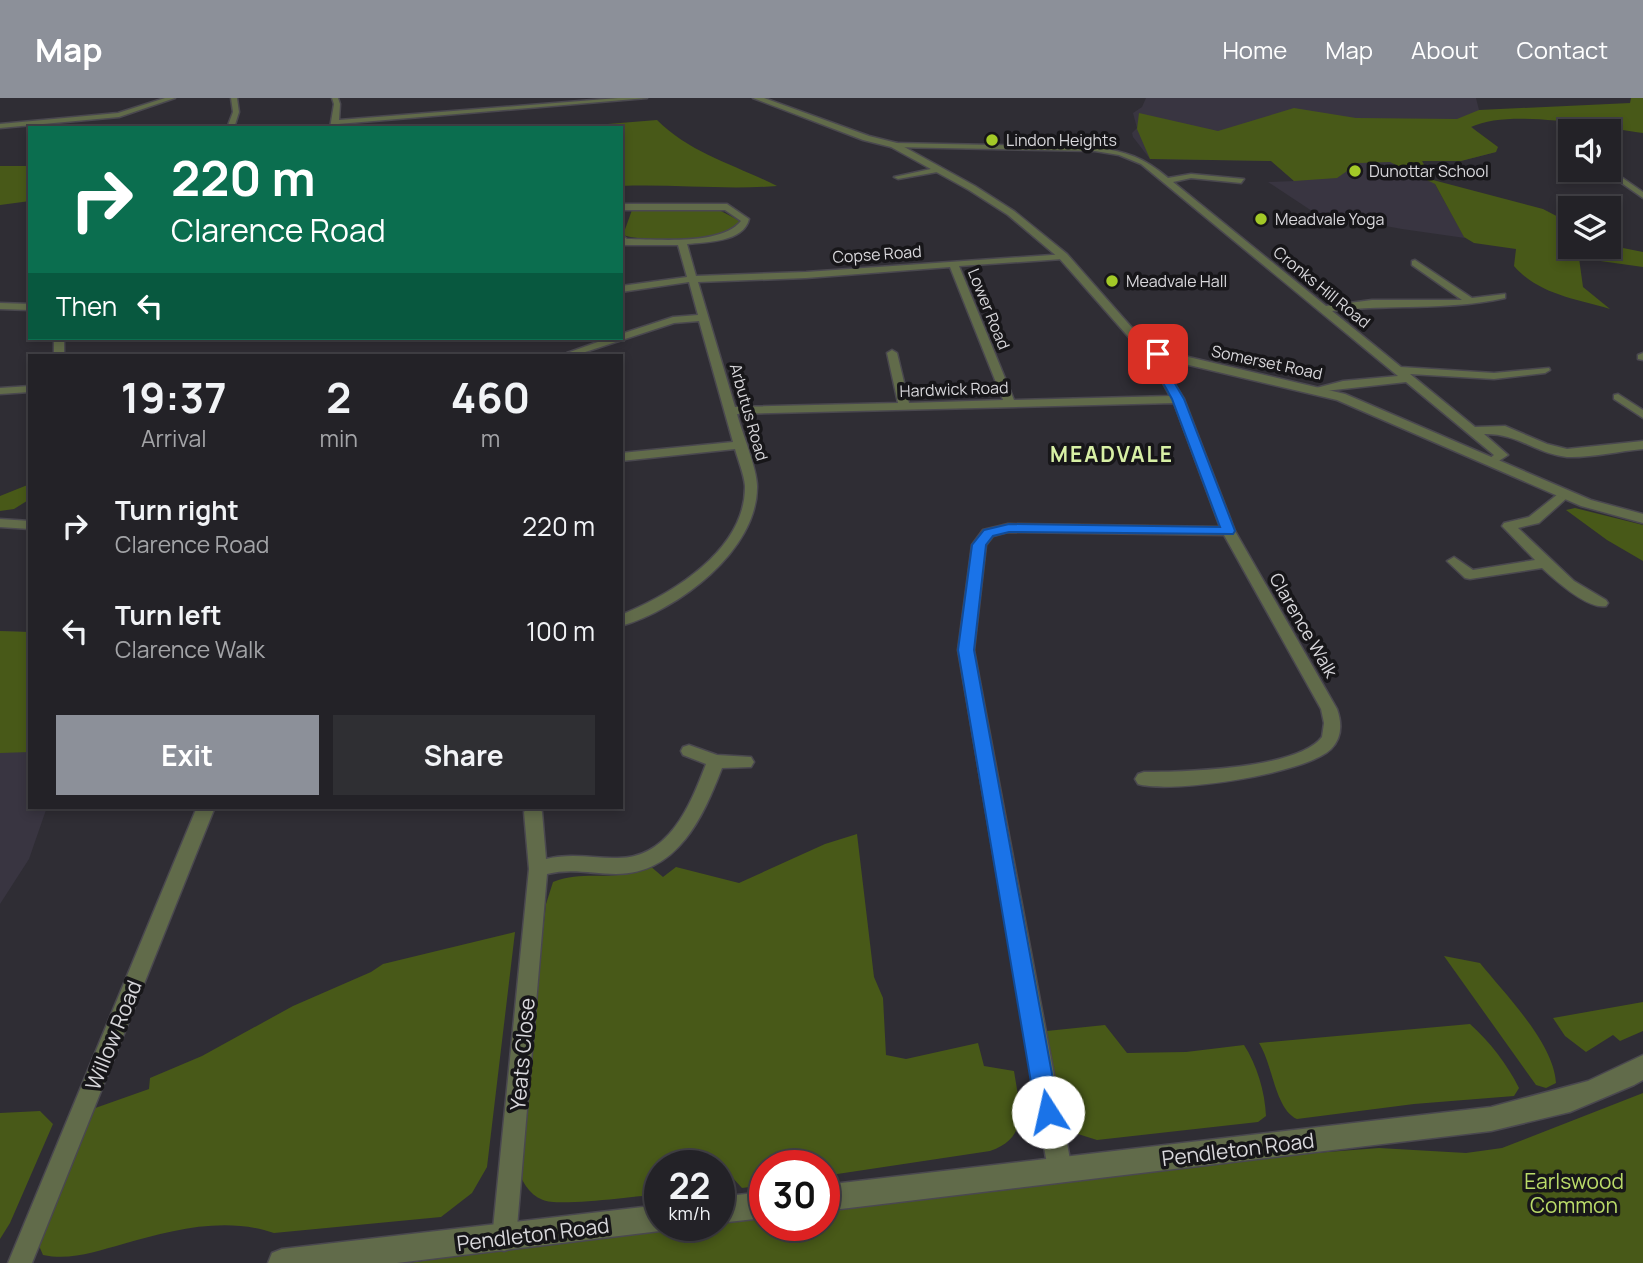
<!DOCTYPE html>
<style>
:root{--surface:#232227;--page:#2f2f33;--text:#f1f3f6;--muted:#a3a4a7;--line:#403f44;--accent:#8c9099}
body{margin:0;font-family:Manrope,sans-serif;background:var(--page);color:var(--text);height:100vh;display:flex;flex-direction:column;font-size:26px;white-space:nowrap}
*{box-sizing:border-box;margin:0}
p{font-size:23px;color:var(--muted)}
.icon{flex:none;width:38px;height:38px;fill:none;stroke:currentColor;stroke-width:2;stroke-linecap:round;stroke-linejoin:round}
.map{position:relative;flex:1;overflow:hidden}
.drawer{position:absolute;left:28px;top:256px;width:595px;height:455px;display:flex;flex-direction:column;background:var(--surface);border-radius:0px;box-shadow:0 4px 10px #0003,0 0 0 2px var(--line)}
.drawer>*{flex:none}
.guide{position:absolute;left:28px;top:28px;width:595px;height:214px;border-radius:0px;box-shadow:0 4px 10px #0003,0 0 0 2px var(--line);background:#0b6e4f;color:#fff;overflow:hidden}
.buttons{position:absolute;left:1558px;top:21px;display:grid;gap:14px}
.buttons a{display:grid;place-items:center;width:63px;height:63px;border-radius:0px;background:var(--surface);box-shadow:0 4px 10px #0003,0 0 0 2px var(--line);font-size:35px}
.speed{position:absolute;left:644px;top:1052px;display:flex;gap:14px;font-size:35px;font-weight:700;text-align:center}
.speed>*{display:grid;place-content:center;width:91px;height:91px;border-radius:50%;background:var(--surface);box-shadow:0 4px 10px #0003,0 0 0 2px var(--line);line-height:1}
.speed small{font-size:18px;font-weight:400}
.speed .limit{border:10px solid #d22;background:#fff;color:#111}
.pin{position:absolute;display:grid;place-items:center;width:60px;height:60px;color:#fff;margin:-30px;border-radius:14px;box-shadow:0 4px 10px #0006}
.me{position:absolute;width:77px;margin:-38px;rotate:350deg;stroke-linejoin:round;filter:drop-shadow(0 0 5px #0008)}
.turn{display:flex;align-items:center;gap:24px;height:147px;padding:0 28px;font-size:32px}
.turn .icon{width:91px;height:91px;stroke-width:2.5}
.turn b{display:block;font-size:49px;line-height:60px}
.then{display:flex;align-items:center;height:66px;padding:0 28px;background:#0003;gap:14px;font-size:26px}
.eta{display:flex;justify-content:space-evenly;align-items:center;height:119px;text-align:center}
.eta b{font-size:42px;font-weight:700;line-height:49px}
.action{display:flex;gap:14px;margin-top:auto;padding:14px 28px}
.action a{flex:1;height:80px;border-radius:0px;background:var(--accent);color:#fff;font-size:28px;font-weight:700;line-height:80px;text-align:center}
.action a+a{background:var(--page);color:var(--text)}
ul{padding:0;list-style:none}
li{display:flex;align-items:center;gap:21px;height:105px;padding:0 28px}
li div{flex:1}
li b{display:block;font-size:26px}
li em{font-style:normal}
header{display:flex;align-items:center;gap:42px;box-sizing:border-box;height:98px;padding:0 35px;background:var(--accent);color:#fff}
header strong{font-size:33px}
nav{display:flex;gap:38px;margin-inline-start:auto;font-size:24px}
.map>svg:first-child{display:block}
.built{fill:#393541}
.green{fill:#485918}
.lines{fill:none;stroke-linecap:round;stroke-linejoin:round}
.minor-casing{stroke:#4a484f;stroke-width:3}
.tertiary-casing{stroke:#4a484f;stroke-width:3}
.minor{fill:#616b4a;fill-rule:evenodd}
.tertiary{fill:#616b4a;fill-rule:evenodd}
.route{fill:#1a73e8;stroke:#114b97;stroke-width:2}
.poi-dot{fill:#a3c927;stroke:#171619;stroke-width:2.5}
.labels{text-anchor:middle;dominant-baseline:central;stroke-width:7;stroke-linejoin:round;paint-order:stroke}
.far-poi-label{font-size:16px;fill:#d8d7db;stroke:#171619;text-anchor:start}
.far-street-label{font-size:16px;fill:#d8d7db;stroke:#171619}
.street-label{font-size:18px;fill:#d8d7db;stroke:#171619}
.far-district-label{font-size:21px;font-weight:bold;letter-spacing:2px;fill:#d8f0a5;stroke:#171619}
.near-street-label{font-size:21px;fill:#d8d7db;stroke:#171619}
.near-park-label{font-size:21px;fill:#badb69;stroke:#171619}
</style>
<header>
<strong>Map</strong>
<nav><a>Home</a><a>Map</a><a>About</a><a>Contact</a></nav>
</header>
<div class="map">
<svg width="1643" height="1165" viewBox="0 0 1643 1165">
<rect width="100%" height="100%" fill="#2f2d34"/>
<path class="built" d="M1146 0H1476L1479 12 1471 28 1496 54 1461 63H1422L1465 140 1402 131 1315 115 1268 84 1294 83 1272 63 1150 61 1133 39 1132 35 1137 30 1133 15 1142 9Z
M0 533 30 534V709H47L29 761 0 806Z"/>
<path class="green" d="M1631 0H1643V35C1598 29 1512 10 1471 29L1498 49 1496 54 1461 63H1422L1433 82 1543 111 1570 125V149H1608V147L1643 154V169L1579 160 1583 189 1610 211C1576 201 1538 196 1514 168L1516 151 1474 145 1464 139 1435 86 1390 64 1359 65 1337 80 1294 83 1271 63 1150 61 1137 31 1139 15 1218 33 1294 10 1356 20 1457 21 1479 12 1630 5Z
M657 22C691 56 736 67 777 88 725 92 673 86 621 88V30H558Z
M0 68H30V103L0 107Z
M632 112H719L740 123C738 126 737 130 734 132 721 144 640 144 623 137Z
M30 386V401L14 411 0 413V398Z
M1575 410 1643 427V463L1607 442 1566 412Z
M0 533 30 534V654L0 655Z
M857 736 874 879 883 900 886 957 906 961 978 945 984 968 1014 973C1019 1007 1031 1039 990 1053L824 1078V1068H765V1087L742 1090 731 1078 719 1079V1068H660V1096C639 1098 558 1109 543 1102 528 1096 521 1082 517 1068L546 806 553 784C589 770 614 787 649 767L663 779 676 769 739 785 825 746Z
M515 834 487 1069 472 1095 441 1119 274 1135C225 1118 171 1132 123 1146 97 1153 71 1163 43 1157L37 1143 84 1014 149 991 150 980 202 958 293 908 371 874 383 866Z
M1444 858 1480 865C1504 895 1554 945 1556 985L1546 990 1536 987Z
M1643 904V933L1620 943 1613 937 1586 954 1565 938 1553 920Z
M1470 926C1490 944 1507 966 1519 990L1514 998 1414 1006 1297 1021C1275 1011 1273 967 1259 945Z
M1105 927 1127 955 1186 954 1244 947C1257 967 1265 994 1266 1018L1258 1024 1097 1042 1078 1036 1062 1025 1037 934Z
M1643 995V1165H408L688 1127H719V1123L765 1117V1127H824V1109L1237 1061 1379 1050 1466 1055 1502 1050Z
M40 1013 53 1026 10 1125 0 1141V1015Z"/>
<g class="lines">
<g class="minor-casing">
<path id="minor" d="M165 0H175L119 19 0 30V26L118 15Z
M231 0H237L239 14 234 30H227L233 14Z
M332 0H338L340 6 339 22 618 0H647L338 26V30H330L334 6Z
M894 45 1095 49C1127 54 1143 59 1168 80L1191 76 1244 81 1241 85 1191 80 1173 84 1326 208 1372 202H1462L1412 167V163L1415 162 1472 200 1505 196V200C1448 213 1390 206 1332 213L1401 269 1494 275 1549 270 1550 272 1545 275 1494 281 1410 276 1475 329 1505 328 1547 346 1567 351 1643 343V351C1619 353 1591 360 1567 359 1536 356 1518 335 1484 336L1508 357 1491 368 1485 364 1494 357 1406 284 1316 294V290L1343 283 1398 278 1141 66 1119 57 1095 53 891 49Z
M940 69 943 73 898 81 894 79Z
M1608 70 1643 94V100L1603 72Z
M621 106H727L749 121C744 144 707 144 687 146L696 178 806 174 1066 156 1068 158 1063 161 959 168 1014 302 1170 298 1153 267 1155 254H1163V267L1184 301 1235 433 1337 611C1342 625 1342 640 1331 651 1306 676 1171 696 1138 686L1135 681 1138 676 1144 674C1184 674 1298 671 1322 639L1324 625 1321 611 1224 437 1008 434 993 438 986 447 974 552 1072 1072 1068 1080 1060 1084 1052 1080 1048 1072 958 552 972 447 983 432 1008 426 1220 429 1174 305 737 316C742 335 757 370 757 388 758 453 677 512 621 528V517C672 496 746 452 745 388 744 376 738 362 735 351L621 363V355L733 344 699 223 674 225 576 257 567 255 609 240H621V236L673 219 698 217 689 184 621 194V188L687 179 678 147H624L621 146V137L627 141C656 141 721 148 741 123L725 112H621ZM950 169 1003 302 909 305 897 255 892 252 887 255 898 305 735 309 698 184 806 180Z
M0 205 30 206V212L0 211Z
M54 240H64V257H54Z
M1643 255V262L1638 261V257Z
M30 288V294L0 296V290Z
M1618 296 1643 312V320L1614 301V297Z
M1563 392 1569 396 1568 399 1539 425 1518 430 1574 483 1606 502 1608 505 1606 508C1588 512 1555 482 1542 470L1470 481 1465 480 1447 463 1454 459 1473 472 1535 462 1502 428 1504 425 1529 419Z
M0 421 30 423V431L0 429Z
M689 647 717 657 751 659 754 664 751 669 722 670C703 719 678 776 616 776 592 776 572 770 547 776L516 1141 513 1150 504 1153 495 1150 492 1141 529 771 524 714 528 709H539L542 714 546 761C571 755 591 760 616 760 669 761 690 708 706 666L683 657 681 653 683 649Z
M197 709H215L32 1165H8Z"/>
</g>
<g class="tertiary-casing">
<path id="tertiary" d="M753 0H764L869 38 897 45 975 88 1014 113 1067 156 1141 240 1163 253 1345 296 1591 402 1643 416V425L1581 408 1337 302 1155 259 1133 244 1059 160 1008 117 969 92 891 49 863 42Z
M1643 957V982L1634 987 1570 1014 1491 1033 824 1113V1087L1491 1009 1588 983Z
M765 1094V1120L719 1125V1099Z
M660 1107V1127H670L660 1133 397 1165H268L272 1155 282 1151Z"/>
</g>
<use href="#minor" class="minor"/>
<use href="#tertiary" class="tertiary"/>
</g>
<path class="route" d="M1155 254 1164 256V267L1184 301 1235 433 1233 436 1009 434 993 438 986 447 974 552 1059 1014 1056 1022 1048 1026 1040 1022 1036 1014 958 552 972 447 984 432 1009 426 1220 429 1172 301 1153 267Z"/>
<g class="poi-dot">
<circle cx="992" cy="42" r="7"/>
<circle cx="1355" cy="73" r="7"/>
<circle cx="1261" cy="121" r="7"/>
<circle cx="1112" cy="183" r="7"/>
</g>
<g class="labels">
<g class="far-poi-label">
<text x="1006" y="42">Lindon Heights</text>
<text x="1369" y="73">Dunottar School</text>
<text x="1275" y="121">Meadvale Yoga</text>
<text x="1126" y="183">Meadvale Hall</text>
</g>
<g class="far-street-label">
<text transform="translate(877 156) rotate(-4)">Copse Road</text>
<text transform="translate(1322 189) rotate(39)">Cronks Hill Road</text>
<text transform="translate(989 211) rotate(68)">Lower Road</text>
<text transform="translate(1267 264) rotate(12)">Somerset Road</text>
<text transform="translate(954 291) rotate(-2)">Hardwick Road</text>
<text transform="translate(749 314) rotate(74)">Arbutus Road</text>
</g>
<g class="street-label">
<text transform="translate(1304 527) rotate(60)">Clarence Walk</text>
</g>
<g class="far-district-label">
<text x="1112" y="356">MEADVALE</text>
</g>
<g class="near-street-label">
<text transform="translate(113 937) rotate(-68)">Willow Road</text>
<text transform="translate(522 956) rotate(-85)">Yeats Close</text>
<text transform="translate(1238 1051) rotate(-7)">Pendleton Road</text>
<text transform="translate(533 1136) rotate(-7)">Pendleton Road</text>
</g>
<g class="near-park-label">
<text x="1574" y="1083">Earlswood<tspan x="1574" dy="24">Common</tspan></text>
</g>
</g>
</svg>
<div class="buttons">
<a><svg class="icon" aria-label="sound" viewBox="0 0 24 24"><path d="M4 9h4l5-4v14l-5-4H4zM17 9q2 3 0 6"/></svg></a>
<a><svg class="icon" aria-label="layers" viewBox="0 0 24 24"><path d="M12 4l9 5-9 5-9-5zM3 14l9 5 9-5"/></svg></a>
</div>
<div class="speed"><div>22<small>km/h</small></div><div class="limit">30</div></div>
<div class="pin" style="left:1158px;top:256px;background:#d93025"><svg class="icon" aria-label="arrive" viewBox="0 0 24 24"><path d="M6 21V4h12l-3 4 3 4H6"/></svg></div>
<svg class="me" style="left:1048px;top:1014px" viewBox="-20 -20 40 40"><circle r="19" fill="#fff"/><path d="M0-13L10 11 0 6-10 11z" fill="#1a73e8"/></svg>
<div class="guide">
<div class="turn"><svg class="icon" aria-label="right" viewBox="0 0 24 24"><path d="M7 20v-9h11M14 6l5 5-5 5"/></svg><div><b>220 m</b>Clarence Road</div></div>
<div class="then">Then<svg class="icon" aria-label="left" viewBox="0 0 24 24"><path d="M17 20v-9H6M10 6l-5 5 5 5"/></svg></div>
</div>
<section class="drawer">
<div class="eta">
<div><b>19:37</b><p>Arrival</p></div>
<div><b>2</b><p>min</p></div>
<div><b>460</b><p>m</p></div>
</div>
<ul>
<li><svg class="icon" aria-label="right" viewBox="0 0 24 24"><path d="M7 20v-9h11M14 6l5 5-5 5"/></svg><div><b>Turn right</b><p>Clarence Road</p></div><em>220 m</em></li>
<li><svg class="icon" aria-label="left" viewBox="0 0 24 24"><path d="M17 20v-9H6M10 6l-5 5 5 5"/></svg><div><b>Turn left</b><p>Clarence Walk</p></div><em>100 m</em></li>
</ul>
<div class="action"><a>Exit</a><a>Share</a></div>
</section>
</div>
